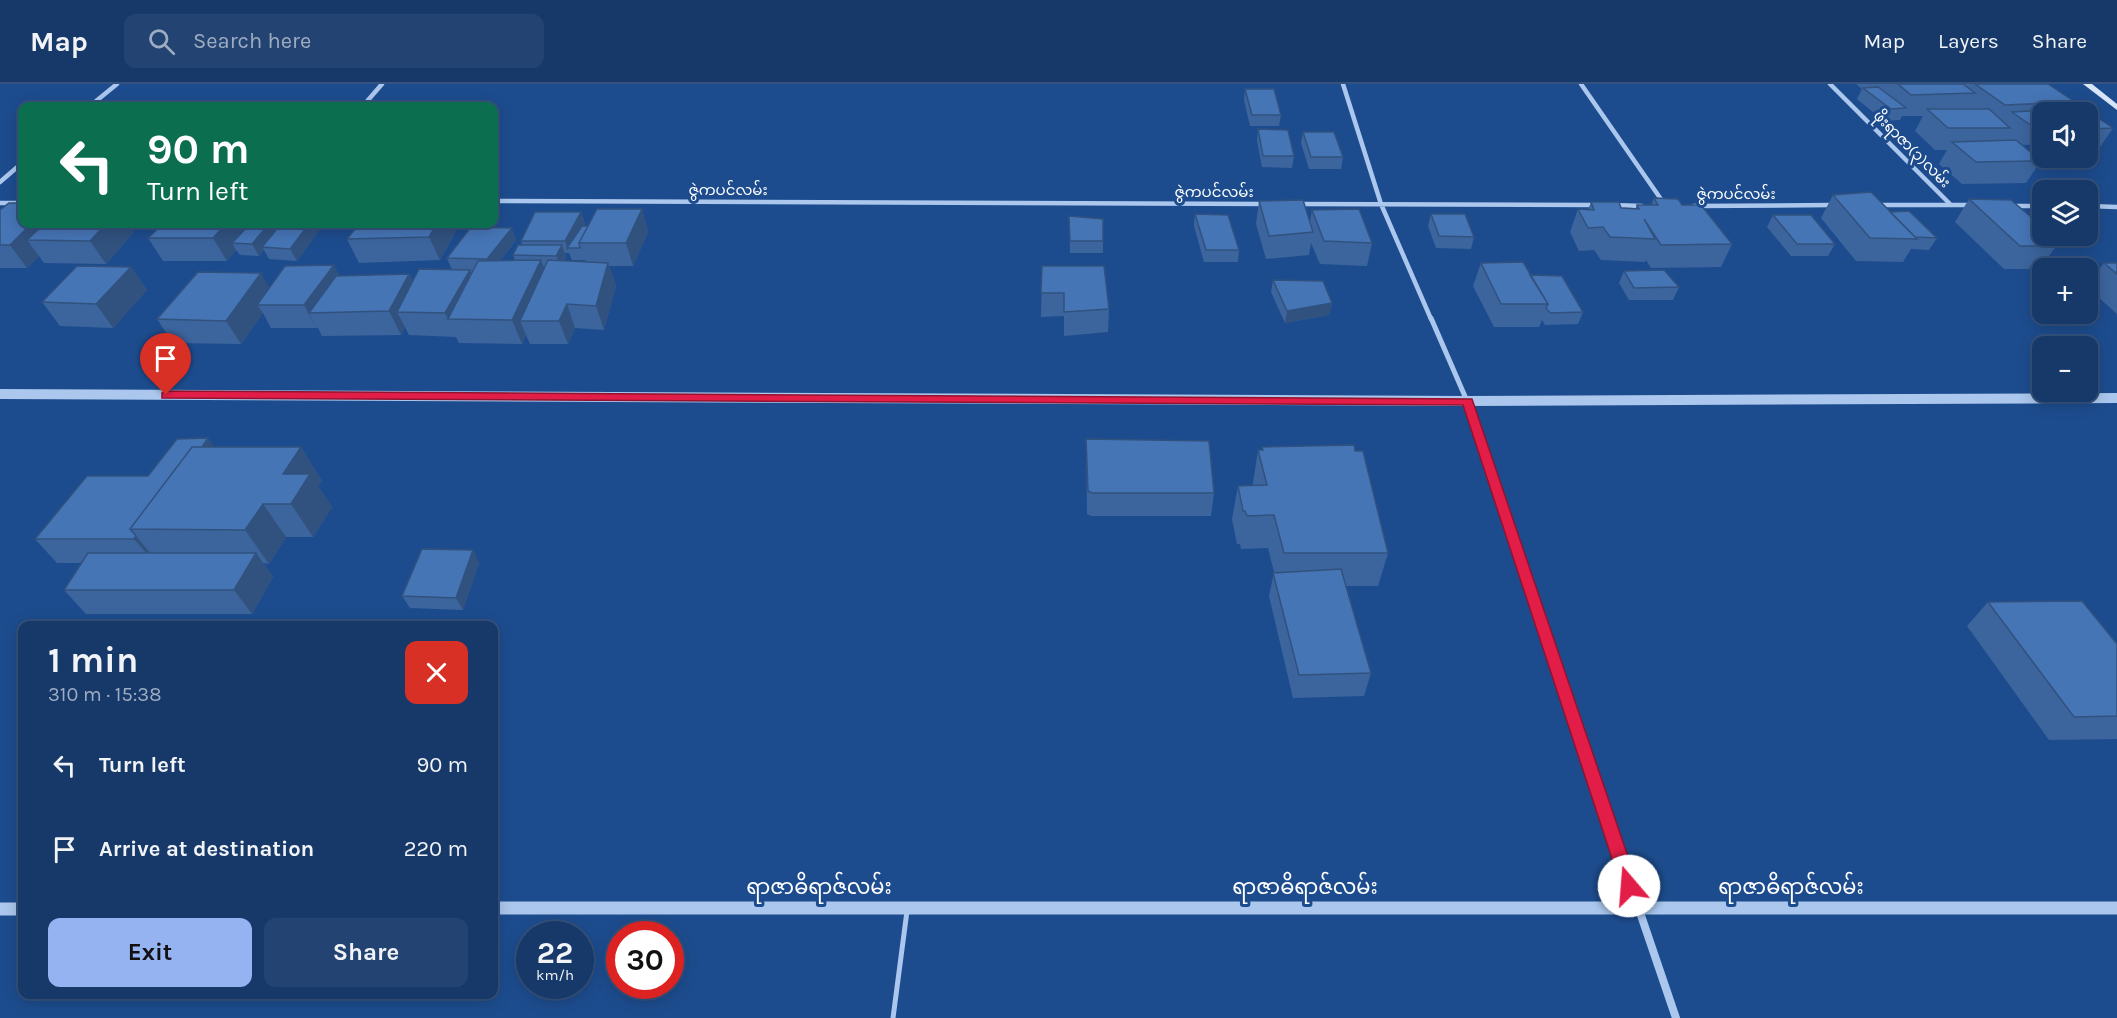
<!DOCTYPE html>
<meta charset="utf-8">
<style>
:root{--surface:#16396a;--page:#234472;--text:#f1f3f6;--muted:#9eacc1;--line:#35537e;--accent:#95b2f1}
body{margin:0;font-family:Karla,"Noto Sans Myanmar",sans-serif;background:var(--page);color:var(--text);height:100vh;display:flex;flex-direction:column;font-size:22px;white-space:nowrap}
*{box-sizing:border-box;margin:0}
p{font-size:20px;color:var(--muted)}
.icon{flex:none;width:33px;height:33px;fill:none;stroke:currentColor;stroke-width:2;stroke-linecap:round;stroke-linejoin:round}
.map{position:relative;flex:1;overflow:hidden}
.side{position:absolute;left:18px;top:537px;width:480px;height:378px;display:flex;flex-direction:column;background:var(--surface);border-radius:12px;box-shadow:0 3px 15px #0003,0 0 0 2px var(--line)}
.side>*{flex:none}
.top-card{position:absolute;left:18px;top:18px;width:480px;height:126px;border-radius:12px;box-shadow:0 3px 15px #0003,0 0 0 2px var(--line);background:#0b6e4f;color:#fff;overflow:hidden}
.buttons{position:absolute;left:2032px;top:18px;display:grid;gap:12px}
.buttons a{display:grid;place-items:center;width:66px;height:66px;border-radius:12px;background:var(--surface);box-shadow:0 3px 15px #0003,0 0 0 2px var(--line);font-size:30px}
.speed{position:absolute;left:516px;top:837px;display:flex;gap:12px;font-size:30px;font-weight:700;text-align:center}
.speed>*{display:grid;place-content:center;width:78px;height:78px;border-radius:50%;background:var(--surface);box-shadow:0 3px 15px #0003,0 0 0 2px var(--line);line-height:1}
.speed small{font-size:15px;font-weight:400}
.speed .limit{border:9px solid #d22;background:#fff;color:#111}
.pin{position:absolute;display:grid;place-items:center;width:51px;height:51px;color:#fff;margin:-62px -26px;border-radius:50% 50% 50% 0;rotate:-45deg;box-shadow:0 0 6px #0007}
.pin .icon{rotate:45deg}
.me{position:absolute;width:66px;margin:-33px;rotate:342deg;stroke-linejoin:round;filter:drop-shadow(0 0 4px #0008)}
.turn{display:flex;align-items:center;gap:21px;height:126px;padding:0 30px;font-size:27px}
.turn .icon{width:78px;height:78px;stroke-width:2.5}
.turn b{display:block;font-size:42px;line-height:51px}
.round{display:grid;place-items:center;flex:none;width:63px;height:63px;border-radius:12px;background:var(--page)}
.summary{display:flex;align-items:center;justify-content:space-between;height:102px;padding:0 30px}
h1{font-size:36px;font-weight:700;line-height:45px}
.cta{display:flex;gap:12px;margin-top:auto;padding:12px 30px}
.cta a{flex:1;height:69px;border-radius:12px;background:var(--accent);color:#111;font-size:24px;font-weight:700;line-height:69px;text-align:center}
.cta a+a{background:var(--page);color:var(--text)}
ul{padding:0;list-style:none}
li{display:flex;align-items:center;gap:18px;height:84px;padding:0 30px}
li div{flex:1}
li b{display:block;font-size:22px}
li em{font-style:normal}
header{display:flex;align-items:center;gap:36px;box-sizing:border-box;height:84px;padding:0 30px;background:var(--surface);border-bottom:2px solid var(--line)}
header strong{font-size:28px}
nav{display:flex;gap:33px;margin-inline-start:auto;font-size:21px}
.search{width:420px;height:54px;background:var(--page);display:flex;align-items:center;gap:15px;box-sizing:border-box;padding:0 21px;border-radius:12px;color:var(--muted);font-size:22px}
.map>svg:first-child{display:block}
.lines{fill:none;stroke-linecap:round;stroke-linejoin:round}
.service{stroke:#abc7ed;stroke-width:5}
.minor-far2{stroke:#abc7ed;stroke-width:4.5}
.minor-far1{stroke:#abc7ed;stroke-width:5}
.minor{stroke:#abc7ed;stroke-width:8}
.tertiary-far1{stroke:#abc7ed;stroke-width:10}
.tertiary{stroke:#abc7ed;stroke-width:13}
.secondary{fill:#d8e5f9;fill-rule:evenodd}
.wall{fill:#3c659d;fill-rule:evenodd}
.shaded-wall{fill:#31527f}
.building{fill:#4675b6;stroke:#31527f;stroke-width:1.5}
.route{fill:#e11d48;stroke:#92132f;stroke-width:1.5}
.labels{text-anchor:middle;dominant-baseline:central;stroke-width:6;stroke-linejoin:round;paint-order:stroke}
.far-street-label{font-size:15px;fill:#fff;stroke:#1d4c8e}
.near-street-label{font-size:21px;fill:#fff;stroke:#1d4c8e}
</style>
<header>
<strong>Map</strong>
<div class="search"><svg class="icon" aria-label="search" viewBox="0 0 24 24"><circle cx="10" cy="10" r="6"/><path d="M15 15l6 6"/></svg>Search here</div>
<nav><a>Map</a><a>Layers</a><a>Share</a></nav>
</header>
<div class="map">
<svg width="2117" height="934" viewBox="0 0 2117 934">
<rect width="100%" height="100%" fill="#1d4c8e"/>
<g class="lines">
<path class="service" d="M893 934 907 827"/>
<path class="minor-far2" d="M1343 0 1381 120 1431 235
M1581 0 1665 121
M1830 0 1951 121
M90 22 117 0
M363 22 382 0
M0 98 22 79
M494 117 1267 120
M0 119H22
M1298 120 1597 121
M1613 121 1642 122
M1877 121H1972
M1694 122 1834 121
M2012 122H2043
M2088 122 2117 123"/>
<path class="minor-far1" d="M1431 234 1467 317 1542 540"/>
<path class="minor" d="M1541 538 1676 934"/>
<path class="tertiary-far1" d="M0 310 1467 317 2117 314"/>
<path class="tertiary" d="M494 824H2117
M0 825H22"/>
<path class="secondary" d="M2083 0H2092L2117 20V26Z"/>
</g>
<path class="wall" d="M1856 0H2048L2075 18 2071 25 2083 24 2113 44 2098 66H2088V28H2043V60L2022 61 2041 77 2026 99 1962 100 1939 80 1947 66H1935L1915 47 1923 32H1902L1900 36 1884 37 1857 15 1862 5Z
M1245 5 1281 31 1279 42H1250L1244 16Z
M1258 45 1294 72 1292 84 1262 83 1257 57Z
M1303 48 1343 73 1341 85H1309L1301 59Z
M1833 111 1890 128 1937 154 1929 166 1911 165 1903 178 1856 177 1821 134Z
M1654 114 1682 121 1732 160 1721 183 1651 184 1646 176 1645 178 1601 176 1594 166 1579 167 1570 148 1578 125 1588 126 1591 118 1621 124 1635 125 1637 121H1651Z
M1969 115 2060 157 2043 180 2033 179 2029 185H2004L1955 138Z
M1259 117 1310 138 1312 126 1372 159 1367 182 1320 180 1311 159 1309 171 1266 175 1256 140Z
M642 125 648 148 633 182H609L616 202 604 246 575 244 568 260H530L526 251 522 260 459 259 456 253 409 251 405 243 401 251 322 252 318 244H271L263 229 241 260 173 259 157 235 269 204 339 192 409 190 413 198 452 186 447 174 516 156 500 177 515 176 513 171 522 161 521 157 581 128 585 140 583 142H588ZM565 169H569L572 176H585V178L564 177 566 173Z
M0 126 134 148 106 180 44 179 39 172 27 184H0Z
M1195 130 1239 166 1238 178H1204L1194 142Z
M1431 130 1474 153 1471 165 1436 164 1428 142Z
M1773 131 1835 160 1828 172H1791L1767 143Z
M1069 132 1103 135V169H1070Z
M163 140H317L320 145 297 177 269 175 264 166 259 172 240 171 236 166 227 177H163L148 154Z
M456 147 440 176 359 179 347 155Z
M1481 179 1530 191 1583 228 1578 240 1545 241 1542 236 1539 243H1494L1473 202Z
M2104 179H2117V230L2088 204V201Z
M1042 182 1109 225 1108 248 1064 252V232L1041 233Z
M131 183 147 206 113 244 60 242 42 218Z
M1624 187 1679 203 1673 216H1629L1619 199Z
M1273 196 1332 219 1329 231 1285 239 1271 208Z
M1086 355 1214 409 1211 432H1091L1087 430Z
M214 363H301L322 397 318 402 332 423 313 453H286L269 480 263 479 273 493 252 530H86L64 506 82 479H57L35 455 148 392Z
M1262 363 1388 469 1378 502H1346L1371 589 1364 612 1293 614 1269 512 1274 488 1268 464 1241 465 1240 460H1237L1232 435 1238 402 1253 401V399L1258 366H1262Z
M473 466 479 479 463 526 410 524 402 512Z
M1988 518 2117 560V655L2049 656 1967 542Z"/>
<path class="shaded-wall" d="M642 125 648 148 633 182 626 159Z
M581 128 585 140 571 164H567L569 169 565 157Z
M31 140H66L27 156 39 172 27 184 10 161Z
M106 140H129L134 148 106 180 90 157Z
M226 140H254L232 159 236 166 227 177 213 154Z
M269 140H280L283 144 262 163 264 166 259 172 252 160Z
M309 140H317L320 145 297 177 290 165Z
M437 140H453L456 147 440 176 429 153Z
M512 144 516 156 492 187 487 175Z
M562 161 566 173 561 184 556 172Z
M541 176 550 199 520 237 526 251 522 260 512 236Z
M608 179 616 202 604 246 596 222Z
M334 181 346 205 309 229 317 245 304 221Z
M131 183 147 206 113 244 96 220Z
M470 186 480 209 448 235 445 229Z
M261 189 274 212 257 221 263 229 241 260 226 237Z
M409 190 420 213 397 228 405 243 401 251 389 227Z
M1332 219 1329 231 1285 239 1287 227Z
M567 220 575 244 568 260 559 237Z
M208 354 225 378 141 446Z
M301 363 322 397 318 402 332 423 313 453 291 420 283 390Z
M263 420 286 453 269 480 245 446Z
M136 452 156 476 154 478 134 455Z
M473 466 479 479 463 526 456 514Z
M256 469 273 493 252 530 234 506Z"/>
<path class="building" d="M1898 0H1963L1975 9 1911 11Z
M1975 0H2048L2075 18 2005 21Z
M1878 3 1906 24 1891 25 1863 4Z
M1245 5H1274L1281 31H1252Z
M2083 24 2113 44 2088 45V28H2043V39L2029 40 2012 28Z
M1927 25H1989L2010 44H1948Z
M1258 45 1288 46 1294 72H1263Z
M1303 48H1334L1343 73H1311Z
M2016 56 2041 77 1976 78 1952 58Z
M1871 108 1917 155 1870 154 1833 111Z
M1654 114 1678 115 1682 121H1701L1732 160 1661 161 1644 135 1655 155 1610 153 1603 143 1588 144 1578 125 1594 126 1591 118H1619L1621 124 1639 125 1637 121H1658Z
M1969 115 2011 116 2043 143V152H2053L2060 157 2035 155 2046 162H2020Z
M1303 116 1313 148 1269 152 1259 117Z
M9 119H22V140H31L10 161H0V126Z
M597 125H642L626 159H579Z
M1359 125 1372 159 1324 157 1312 126Z
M1909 127 1937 154 1915 153 1890 128Z
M535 128H581L565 157H521Z
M1195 130 1228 131 1239 166H1206Z
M1431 130H1465L1474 153 1439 152Z
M1773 131H1811L1835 160H1797Z
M1069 132 1103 135V157H1070Z
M44 140H106L90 157 27 156Z
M163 140H226L213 154H148Z
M250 140H269L252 160 232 159Z
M281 140H309L290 165 262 163Z
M359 140H437L429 153 347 155Z
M582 142H588L579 159 580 164H567Z
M471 143 512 144 487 175 447 174Z
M518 161H562L556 172 513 171Z
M541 176 512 236 448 235 478 177Z
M548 176 608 179 596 222 567 220 559 237H520Z
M1523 178 1548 220H1501L1481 179Z
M2104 179H2117V190Z
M334 181 304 221H257L285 182Z
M77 182 131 183 96 220 42 218Z
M1042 182H1104L1109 225 1064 228V209H1041Z
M419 185 470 186 445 229 397 228Z
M1664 186 1679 203 1634 204 1624 187Z
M198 188 261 189 226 237 157 235Z
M409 190 389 227 309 229 336 192Z
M1530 191 1562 192 1583 228 1550 229 1546 224 1548 220Z
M1273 196 1323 197 1332 219 1287 227Z
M208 354 202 363H192L130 445 136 452 134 455H35L87 392H148L177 355Z
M1086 355 1209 357 1214 409H1092L1088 407Z
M1354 361 1355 367H1363L1388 469H1284L1274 431 1247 432 1245 427H1243L1238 402 1267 401 1258 366H1263L1262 363Z
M192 363H301L283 390H310L291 420H263L245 446 130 445Z
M422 465 473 466 456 514 402 512Z
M88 469H256L234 506H64Z
M1341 485 1371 589 1299 591 1273 489Z
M2082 517 2117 560V632L2074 633 1988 518Z"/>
<path class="route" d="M166 307 1472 315 1638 802 1636 808 1629 810 1623 808 1621 802 1463 321 162 314V309Z"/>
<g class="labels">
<g class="far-street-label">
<text transform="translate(1912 65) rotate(45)">ဖိုးရာဇာ(၃)လမ်း</text>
<text x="728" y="106">ဇွဲကပင်လမ်း</text>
<text x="1214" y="108">ဇွဲကပင်လမ်း</text>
<text x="1736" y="110">ဇွဲကပင်လမ်း</text>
</g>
<g class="near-street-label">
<text x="819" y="803">ရာဇာဓိရာဇ်လမ်း</text>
<text x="1305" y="803">ရာဇာဓိရာဇ်လမ်း</text>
<text x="1791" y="803">ရာဇာဓိရာဇ်လမ်း</text>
</g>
</g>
</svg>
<div class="buttons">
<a><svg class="icon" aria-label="sound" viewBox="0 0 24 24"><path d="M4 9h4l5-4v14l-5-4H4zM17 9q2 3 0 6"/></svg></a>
<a><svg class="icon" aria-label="layers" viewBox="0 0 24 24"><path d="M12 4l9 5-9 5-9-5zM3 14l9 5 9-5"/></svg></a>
<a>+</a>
<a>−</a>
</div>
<div class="speed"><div>22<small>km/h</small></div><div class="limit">30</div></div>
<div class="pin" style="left:166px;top:311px;background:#d93025"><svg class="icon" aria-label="arrive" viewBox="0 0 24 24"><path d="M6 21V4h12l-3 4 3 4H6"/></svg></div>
<svg class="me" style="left:1629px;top:802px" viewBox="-20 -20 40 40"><circle r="19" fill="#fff"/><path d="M0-13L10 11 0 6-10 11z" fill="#e11d48"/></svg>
<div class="top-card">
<div class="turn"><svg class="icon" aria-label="left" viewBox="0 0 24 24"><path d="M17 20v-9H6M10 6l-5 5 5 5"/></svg><div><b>90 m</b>Turn left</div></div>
</div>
<section class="side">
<div class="summary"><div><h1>1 min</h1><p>310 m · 15:38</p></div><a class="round" style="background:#d93025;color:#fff"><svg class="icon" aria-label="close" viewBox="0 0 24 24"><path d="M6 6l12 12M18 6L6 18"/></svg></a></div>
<ul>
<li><svg class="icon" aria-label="left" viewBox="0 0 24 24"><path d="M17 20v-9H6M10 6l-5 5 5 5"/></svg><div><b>Turn left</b></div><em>90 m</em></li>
<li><svg class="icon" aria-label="arrive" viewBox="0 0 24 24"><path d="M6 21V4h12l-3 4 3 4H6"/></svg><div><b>Arrive at destination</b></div><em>220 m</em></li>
</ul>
<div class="cta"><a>Exit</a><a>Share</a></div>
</section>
</div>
